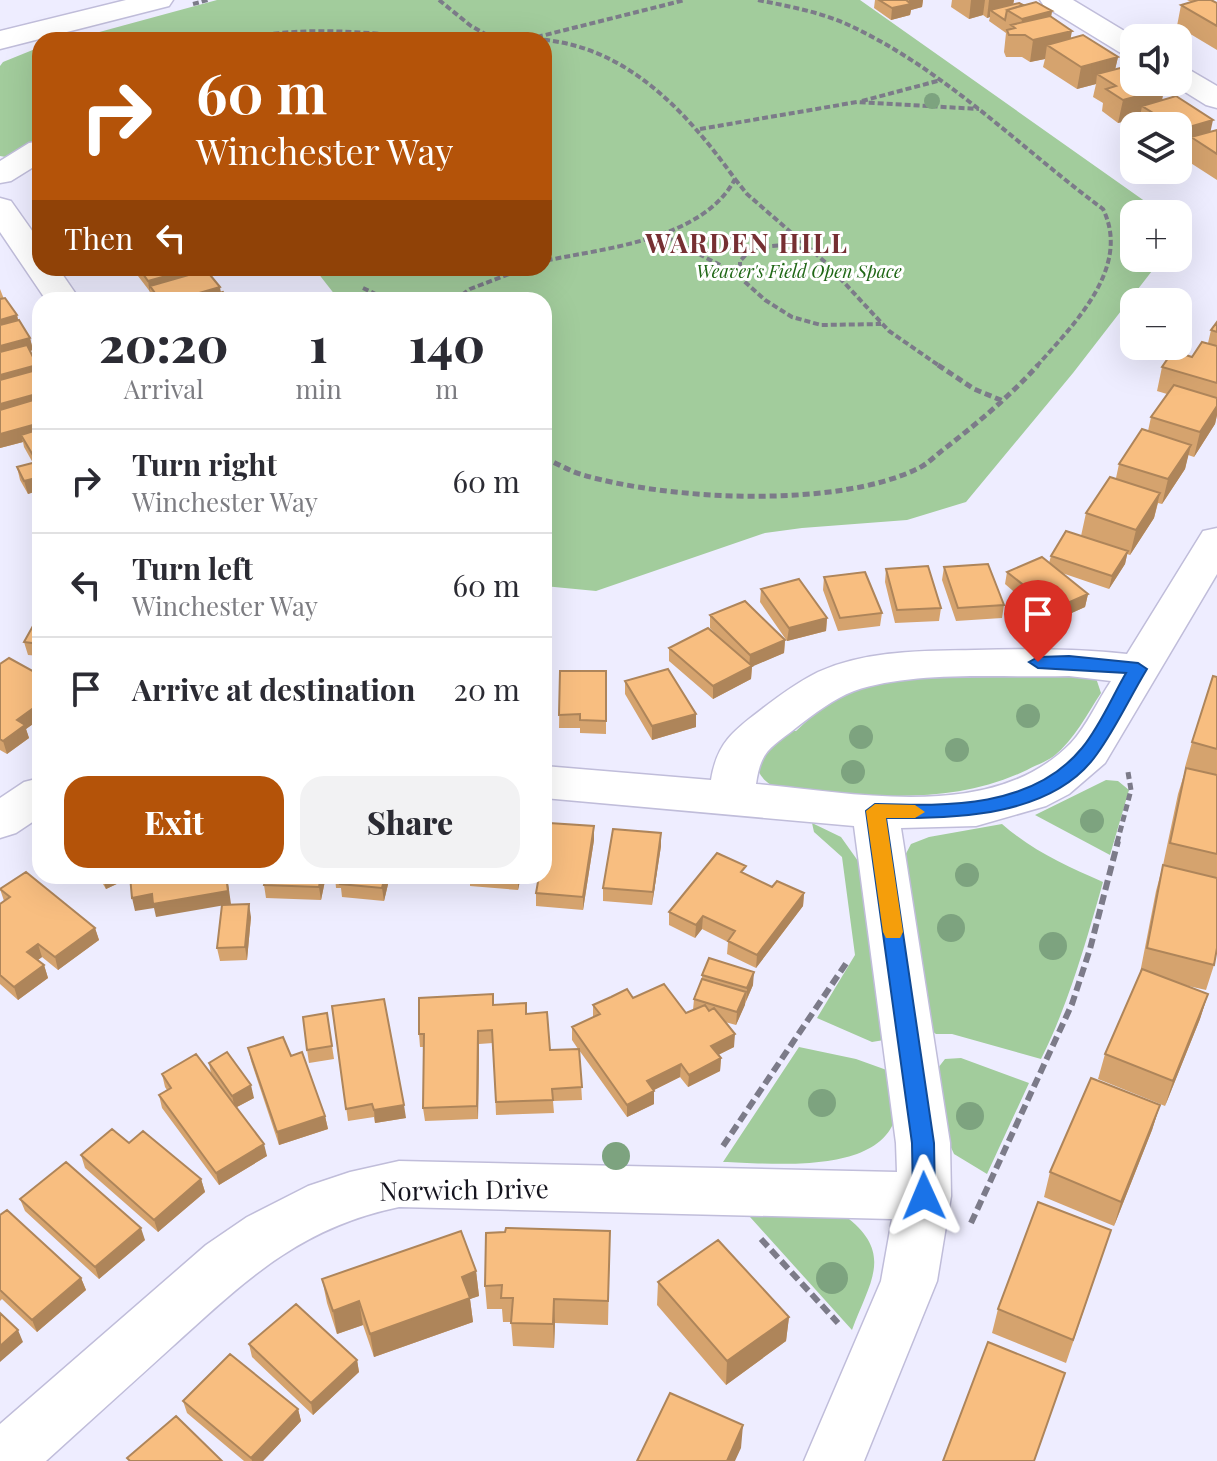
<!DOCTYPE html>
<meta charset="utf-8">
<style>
:root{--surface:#fff;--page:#f2f2f3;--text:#2b2b33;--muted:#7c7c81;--line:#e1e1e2;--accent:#b45309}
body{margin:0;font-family:"Playfair Display",serif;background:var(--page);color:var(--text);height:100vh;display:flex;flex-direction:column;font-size:30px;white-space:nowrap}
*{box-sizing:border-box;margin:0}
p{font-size:26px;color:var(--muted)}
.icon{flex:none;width:44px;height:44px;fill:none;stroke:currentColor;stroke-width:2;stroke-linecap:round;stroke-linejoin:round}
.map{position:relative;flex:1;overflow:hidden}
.drawer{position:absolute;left:32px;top:292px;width:520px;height:592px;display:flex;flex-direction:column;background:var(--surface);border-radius:24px;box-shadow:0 8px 32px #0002}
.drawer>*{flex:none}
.hud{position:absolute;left:32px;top:32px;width:520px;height:244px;border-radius:24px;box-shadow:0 8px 32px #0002;background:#b45309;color:#fff;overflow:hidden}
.fabs{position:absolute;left:1120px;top:24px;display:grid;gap:16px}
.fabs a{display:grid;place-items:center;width:72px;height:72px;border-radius:16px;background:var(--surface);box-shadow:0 8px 32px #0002;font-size:40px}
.pin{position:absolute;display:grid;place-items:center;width:68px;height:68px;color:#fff;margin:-82px -34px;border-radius:50% 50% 50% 0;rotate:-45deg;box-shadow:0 0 8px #0007}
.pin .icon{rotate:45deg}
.me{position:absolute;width:88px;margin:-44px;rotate:359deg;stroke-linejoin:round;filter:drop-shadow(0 0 6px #0008)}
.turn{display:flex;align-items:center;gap:28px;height:168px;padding:0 32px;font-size:36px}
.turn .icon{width:104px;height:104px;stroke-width:2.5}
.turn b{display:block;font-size:56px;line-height:68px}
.then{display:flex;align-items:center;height:76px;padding:0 32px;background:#0003;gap:16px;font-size:30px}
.eta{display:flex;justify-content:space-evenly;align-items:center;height:136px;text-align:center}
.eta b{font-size:48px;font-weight:800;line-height:56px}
.cta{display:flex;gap:16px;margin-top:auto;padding:16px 32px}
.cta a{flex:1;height:92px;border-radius:24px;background:var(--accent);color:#fff;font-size:32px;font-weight:800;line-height:92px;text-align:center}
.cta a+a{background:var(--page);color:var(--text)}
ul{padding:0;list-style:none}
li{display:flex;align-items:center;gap:24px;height:104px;padding:0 32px;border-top:2px solid var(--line)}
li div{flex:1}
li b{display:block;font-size:30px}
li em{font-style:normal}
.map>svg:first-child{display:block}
.green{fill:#a2cc9c}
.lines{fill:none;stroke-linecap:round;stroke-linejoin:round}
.minor-casing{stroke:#c0bdda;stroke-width:3}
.path-far2{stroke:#7c7b89;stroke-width:4;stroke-dasharray:6 3;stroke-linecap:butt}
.path-far1{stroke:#7c7b89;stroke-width:5;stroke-dasharray:7 4;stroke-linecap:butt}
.path{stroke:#7c7b89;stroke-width:6;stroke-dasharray:10 5;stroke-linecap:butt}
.minor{fill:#fff;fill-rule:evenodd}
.tree{fill:#7da37f}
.wall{fill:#d5a36e}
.shaded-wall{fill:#ae855a}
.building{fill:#f8be80;stroke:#ae855a;stroke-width:2}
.route{fill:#1a73e8;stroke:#114b97;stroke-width:2}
.slow{fill:#f59e0b}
.labels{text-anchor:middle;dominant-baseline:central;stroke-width:6;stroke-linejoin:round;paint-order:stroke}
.far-park-label{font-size:18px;font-style:italic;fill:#206716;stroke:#fff}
.far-district-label{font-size:26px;font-weight:bold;letter-spacing:2px;fill:#762f32;stroke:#fff}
.near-street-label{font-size:26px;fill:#15141e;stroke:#fff}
</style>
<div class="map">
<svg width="1217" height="1461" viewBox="0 0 1217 1461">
<rect width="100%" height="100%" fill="#eeedff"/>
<path class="green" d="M217 0H860L1163 214H1134V258H1162L1073 373 966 502 907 520 802 528 765 533 596 591 544 586V300H339L314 268H544V40H70Z
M40 47V144L11 158 0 156V66L3 62Z
M1055 674 1096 678 1101 693C1087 714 1074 740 1054 756 1046 762 1036 765 1027 770 946 809 861 794 775 788 741 766 764 752 784 730L796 731 838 692 885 677Z
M1106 780 1118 781 1129 790 1110 855 1035 815Z
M812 823 841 837 863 868 890 1039 872 1042 817 1018 855 955 842 857 814 832Z
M1002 824C1033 851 1066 866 1103 882 1086 942 1069 1003 1041 1059L952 1034H936L926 1027 900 865 911 844 929 837Z
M799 1047 856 1059 895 1073C896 1086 899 1103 896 1116 880 1176 770 1163 723 1162Z
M961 1058 1029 1083 987 1174 954 1154 943 1130 934 1073 945 1059Z
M741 1207 844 1215C895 1253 870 1281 852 1330Z"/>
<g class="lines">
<g class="minor-casing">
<path id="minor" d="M126 0H173L169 6 0 49V31Z
M1040 0H1073L1136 38 1134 58 1124 55 1044 6Z
M1178 66 1188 69 1217 86V108L1206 105 1169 82H1178Z
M40 141V163L11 181 0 183V161L29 143Z
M0 198 11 201 40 242V268H58L80 300H46L0 232Z
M1217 528V574L1105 763 1069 794 1046 806 976 826 901 828 950 1143 951 1196 937 1281 864 1461H804L881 1281 892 1219 399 1207C299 1228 246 1280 173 1346 131 1384 88 1423 46 1461H0V1424L206 1245 247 1217 308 1186 350 1172 399 1161 897 1172 896 1143 854 826 544 798V766L711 780C717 743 733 731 762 709 780 695 798 682 818 672 867 650 922 651 975 650 1026 649 1076 648 1127 654L1203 531ZM1069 676 1111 681C1098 700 1087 726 1071 743 993 823 856 793 756 784 761 749 771 748 797 727 814 714 833 699 854 691 915 670 1004 678 1069 676Z
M40 778V817L16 833 0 838V798L24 782Z"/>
</g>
<path class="path-far2" d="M439 0 471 26 496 40
M758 0C792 7 826 13 857 29 949 74 1022 149 1103 209 1132 268 1073 325 1036 367
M193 4 208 0
M537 37 685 0
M526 39C620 39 684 108 735 179 703 240 605 248 544 261
M238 40C309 23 383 35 455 40
M862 101 941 80
M700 129 857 102 979 109
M735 179 747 194 825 262 889 331 941 367
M659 233 735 273 765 300 792 317 821 325 881 324
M740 277V261L752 248 784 245 812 251
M363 288 388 300
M455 300 470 289 525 268"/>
<path class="path-far1" d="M938 365 974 389 1003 401
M544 458C557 463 569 471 583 475 669 500 837 509 919 468 929 463 938 453 948 446 980 421 1011 395 1038 365
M1117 843 1131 790 1128 772"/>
<path class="path" d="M723 1146 847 962
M971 1223 1072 1004 1090 949 1118 841
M761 1239 838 1323"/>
<use href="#minor" class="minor"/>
</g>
<g class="tree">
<circle cx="932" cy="101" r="8"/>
<circle cx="1028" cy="716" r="12"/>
<circle cx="861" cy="737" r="12"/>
<circle cx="957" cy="750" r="12"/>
<circle cx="853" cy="772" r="12"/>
<circle cx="1092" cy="821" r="12"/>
<circle cx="967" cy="875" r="12"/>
<circle cx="951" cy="928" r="14"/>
<circle cx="1053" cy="946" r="14"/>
<circle cx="822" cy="1103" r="14"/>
<circle cx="970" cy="1116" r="14"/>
<circle cx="616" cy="1156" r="14"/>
<circle cx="832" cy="1278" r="16"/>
</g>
<path class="wall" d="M875 0H923L922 7 911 10 910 15 891 20 874 8Z
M952 0H1014L1013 4 1023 5 1052 11 1051 17 1071 38 1118 57 1115 69 1164 89 1162 100 1210 132 1217 130V180L1186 160 1188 148 1178 151V126H1138L1140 117 1118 123 1102 111 1103 103 1093 97 1096 84 1077 89 1043 67 1045 59 1030 62 1022 57H1006L1004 52 1006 33 989 21 990 17 987 18 983 15 969 19 951 7Z
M1187 0H1211L1217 3V50L1177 26 1181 5 1191 2Z
M122 268H210L211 276 221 292 229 300H154L151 293 138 276 137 270 126 273Z
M0 289 4 299 17 315 18 321 30 338 33 350 30 351 38 369H40V490L28 494 20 480 17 467 33 463 24 447 23 442 0 448Z
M1217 322V415L1215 424 1194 457 1188 455 1185 469 1162 504 1158 503 1154 518 1130 555 1127 554 1125 564 1109 589 1062 573 1088 594 1085 607 1036 629 1014 610 1016 598 1019 596 1005 584 1007 572 1049 563 1051 556 1081 536 1086 513 1116 478 1119 464 1148 431 1151 417 1167 394 1157 391 1162 367 1192 357 1208 343 1211 330Z
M944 567 1004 605 1002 618 956 621 942 580Z
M886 569 941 608 939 621 895 623 885 582Z
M824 577 882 613 880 626 838 631 823 590Z
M761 589 827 618 826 631 787 641 760 602Z
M710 615 785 640 784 653 752 666 751 679 713 699 669 661V648L724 643 710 628Z
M40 625V656L28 655 24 642Z
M0 664 40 675V719L26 729 29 738 7 754 0 750Z
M560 671H606V734L580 733V728H559Z
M1217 677V948L1214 965 1206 990 1184 985 1208 994 1200 1019 1165 1106 1098 1079 1105 1054 1140 973 1156 891 1163 865 1178 794 1186 768 1198 771 1185 767 1192 742Z
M625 681 696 714V727L652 740 625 694Z
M594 826V840L583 910 536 906V893Z
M661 833V846L652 905 603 901V888Z
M746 874 772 887 804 893 803 906 756 968 727 954 728 942 702 929 695 938 669 925V912Z
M98 876H123V881L106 889Z
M266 876H326L321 900 266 898 264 885Z
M335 876H390L384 901 342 897 341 888H336Z
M404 876H457L456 883 404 878Z
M470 876H521L518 890 470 886Z
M0 889 95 928 99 940 58 970 42 957 38 960 44 965 48 978 18 1000 0 984V904L4 901Z
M251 917 247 960 220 961 217 948Z
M702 975 753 985 736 1025 725 1022 734 1047 718 1055 721 1058 720 1071 688 1087 680 1077 654 1090V1104L627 1117 579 1050 582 1100 553 1101 554 1113 496 1115 493 1043 479 1044 478 1119 425 1121 423 1108 424 1047H420L419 1034 493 1005 526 1014 550 1050 578 1049 572 1040V1027L593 1017V1005L633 998 686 1013 693 1010 694 999 702 981Z
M332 1006 406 1118 375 1123 374 1117 348 1121Z
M327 1013 334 1059 309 1063 307 1050Z
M248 1048 291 1056 325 1116 328 1129 279 1145 251 1061Z
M209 1063 254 1098 237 1107 267 1156 219 1185 162 1108 159 1095 167 1090 165 1087 162 1074H211Z
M1160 1105 1152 1130 1114 1226 1044 1197 1050 1172Z
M129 1143 201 1179 205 1192 158 1232 85 1168 81 1155Z
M20 1199 145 1240 99 1279 25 1211Z
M0 1215 81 1278 86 1290 37 1332 2 1299 0 1301Z
M1111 1230 1066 1363 992 1333 998 1309Z
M610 1231 608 1325 555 1323 554 1348 513 1346 511 1322H503L502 1309H487L485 1286Z
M476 1271 479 1296 470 1299 473 1322 374 1357 363 1325 337 1334 327 1303 322 1279Z
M658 1282 789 1317 786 1341 726 1385 657 1305Z
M249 1344 357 1360 359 1372 313 1415 252 1357Z
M183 1401 298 1409 301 1421 263 1461H244L187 1413Z"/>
<path class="shaded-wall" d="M909 0H923L922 7 911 10 910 15 891 20 892 8 909 4Z
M971 0H985L983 15 969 19Z
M989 0H1014L1012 11 1007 10H990V17L987 18Z
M1052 11 1048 33 1020 35 1022 19Z
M1072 31 1068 52 1047 45 1045 59 1030 62 1033 40Z
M1118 57 1113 79 1097 74 1096 84 1077 89 1081 67Z
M1164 89 1160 111 1142 106 1140 117 1118 123 1123 100Z
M1213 120 1208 143 1191 137 1188 148 1178 151 1179 130Z
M125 268H137V270L126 273Z
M195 268H210L211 276 150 286V293L148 281Z
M220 287 222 300H175Z
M17 315 20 328 0 333V320Z
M30 338 33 350 0 359V346Z
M37 365 40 378 0 388V375Z
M40 393V407L0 418V404Z
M1217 406V415L1215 424 1194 457 1200 432Z
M40 423V437L21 435 23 442 0 448V434Z
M1191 445 1185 469 1162 504 1168 479Z
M40 455V469L37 470 34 457Z
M40 477V490L28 494 24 481Z
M1160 493 1154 518 1130 555 1136 530Z
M1128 551 1125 564 1109 589 1112 576Z
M1088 594 1085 607 1036 629 1038 616Z
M827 618 826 631 787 641 789 628Z
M785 640 784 653 749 668 750 655Z
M752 666 751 679 713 699V686Z
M549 669V682L544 703V689Z
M39 704 40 719 26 729 29 738 7 754 3 741 17 720Z
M696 714V727L652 740V726Z
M594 826V840L583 910V897Z
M661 833V846L652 905 653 892Z
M102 876H123V881L106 889Z
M227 876 231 904 156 917 154 908 135 911 132 898Z
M321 876H326L321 900 319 887Z
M385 876H390L384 901 382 888Z
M518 876H521L518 890Z
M804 893 803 906 756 968 757 955Z
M249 904 251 917 247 960 245 947Z
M703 916 702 929 695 938 696 925Z
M95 928 99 940 58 970 55 957Z
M38 944 42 957 31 965 27 952Z
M44 965 48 978 18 1000 14 987Z
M754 972 753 985 746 1001 747 988Z
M746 992 745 1005 736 1025 737 1012Z
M1208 994 1200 1019 1165 1106 1173 1081Z
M478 1031 479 1044 478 1119 477 1106Z
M735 1034 734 1047 710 1059 711 1046Z
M721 1058 720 1071 688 1087 689 1075Z
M681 1064 680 1077 646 1094 647 1081Z
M251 1085 254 1098 235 1108 232 1096Z
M654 1091V1104L627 1117V1105Z
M404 1105 406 1118 375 1123 374 1110Z
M1160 1105 1152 1130 1114 1226 1121 1202Z
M325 1116 328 1129 279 1145 277 1132Z
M264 1144 267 1156 219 1185 216 1173Z
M201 1179 205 1192 158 1232 154 1220Z
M141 1228 145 1240 99 1279 95 1267Z
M476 1271 479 1296 470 1299 473 1322 374 1357 370 1334 462 1277Z
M81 1278 86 1290 37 1332 32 1320Z
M554 1299 555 1323 554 1348 553 1324Z
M359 1301 363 1325 337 1334 333 1311Z
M789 1317 786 1341 726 1385 727 1361Z
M18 1330 23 1342 0 1362V1346Z
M357 1360 359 1372 313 1415 311 1403Z
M298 1409 301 1421 263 1461H252L251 1458Z
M743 1425 741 1448 735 1461H727Z"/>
<path class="building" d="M879 0H906L911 4 892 8Z
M1198 0H1211L1217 3V26L1181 5Z
M1036 2 1052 11 1022 19 1007 10Z
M1019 3 1023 5 1007 10 1005 20 990 10Z
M1050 16 1072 31 1033 40 1025 35H1009L1007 30 1015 28 1011 25Z
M1083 35 1118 57 1081 67 1047 45Z
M1128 66 1134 70V82H1153L1164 89 1123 100 1106 89 1116 86 1097 74Z
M1176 96 1213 120 1179 130 1178 126H1174L1142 106Z
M1217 130V154L1191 137Z
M139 268H195L148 281Z
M206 270 220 287 175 300H160L150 286Z
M223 292 229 300H194Z
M5 298 17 315 0 320V299Z
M19 320 30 338 0 346V325Z
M1217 322V332L1211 330Z
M1202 342 1217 346V383L1162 367 1173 351 1192 357Z
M27 345 37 365 0 375V352Z
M40 369V393L0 404V380Z
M1174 385 1217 398V406L1200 432 1151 417Z
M40 398V423L0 434V410Z
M40 429V455L34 457 21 435Z
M1142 429 1191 445 1168 479 1119 464Z
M40 461V477L24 481 17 467Z
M1110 477 1160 493 1136 530 1086 513Z
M1066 531 1128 551 1112 576 1051 556Z
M1042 557 1088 594 1038 616 1016 598 1031 591 1007 572Z
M988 564 1004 605 958 608 944 567Z
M928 566 941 608 897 610 886 569Z
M865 572 882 613 840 618 824 577Z
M799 579 827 618 789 628 761 589Z
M745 601 785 640 750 655 710 615Z
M34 624 40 625V644L24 642Z
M708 628 752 666 713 686 669 648Z
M9 658 40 675V705L39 704 17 720 25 725 3 741 0 739V664Z
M544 669H549L544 689Z
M668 669 696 714 652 726 625 681Z
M560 671H606V721L580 720V714L559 715Z
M1213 676 1217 677V749L1192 742Z
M1186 768 1217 775V854L1170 843Z
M549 823 594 826 583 897 536 893 539 876H544V850Z
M613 829 661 833 653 892 603 888Z
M717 853 746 866 741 872 772 887 777 881 804 893 757 955 728 941 735 931 703 916 696 925 669 912Z
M1163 865 1217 878V948L1214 965 1147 948Z
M26 872 95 928 55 957 38 944 27 952 44 965 14 987 0 975V904L10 897 0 889Z
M130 876H226L228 891 153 904 152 894 132 898Z
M266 876H321L319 887 264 885Z
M342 876H385L382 888 340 884Z
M249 904 245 947 217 948 222 905Z
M709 958 754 972 747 988 702 975Z
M1142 969 1208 994 1173 1081 1105 1054Z
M702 979 746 992 737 1012 694 999Z
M664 984 686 1013 705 1005 709 1011 714 1008 735 1034 711 1046 721 1058 689 1075 681 1064 647 1081 654 1091 627 1105 572 1027 600 1014 593 1005 611 997 627 989 633 998Z
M493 994V1005L526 1003V1014L547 1012 550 1050 579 1049 582 1087 552 1089 553 1100 496 1102 492 1030 478 1031 477 1106 423 1108 424 1034H419V998Z
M384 999 404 1105 374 1110 372 1104 346 1109 332 1006Z
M327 1013 332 1046 307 1050 303 1017Z
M283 1037 291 1056 302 1052 325 1116 277 1132 248 1048Z
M227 1052 251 1085 232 1096 209 1063Z
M196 1054 264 1144 216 1173 159 1095 171 1088 162 1074Z
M1091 1078 1160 1105 1121 1202 1050 1172Z
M112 1129 129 1143 143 1131 201 1179 154 1220 81 1155Z
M66 1162 141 1228 95 1267 20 1199Z
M1038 1202 1111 1230 1073 1340 998 1309Z
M7 1210 81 1278 32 1320 0 1290V1215Z
M506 1228 610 1231 608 1301 554 1299 553 1324 511 1323 513 1298H501L502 1285 485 1286 486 1233 505 1232Z
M461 1231 476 1271 462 1277 470 1298 370 1334 359 1301 333 1311 322 1279Z
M718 1240 789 1317 727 1361 658 1282Z
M296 1304 357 1360 311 1403 249 1344Z
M0 1313 18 1330 0 1346Z
M988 1342 1065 1373 1034 1461H943Z
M230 1354 298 1409 251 1458 183 1401Z
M670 1393 743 1425 727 1461H637Z
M176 1416 222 1461H130L127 1458Z"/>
<path class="route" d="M1069 656 1138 663 1147 669C1130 697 1116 728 1097 754 1053 817 954 819 886 818L934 1143 935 1196 932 1203 924 1206 916 1203 913 1196 912 1143 866 811 875 804C946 806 1032 809 1082 748 1100 726 1112 697 1126 673L1038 668 1029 662 1038 657Z"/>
<path class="slow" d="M875 804 915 805 925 812 915 818H886L903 932 900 938H886L883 932 866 811Z"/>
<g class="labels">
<g class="far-park-label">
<text x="799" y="271">Weaver's Field Open Space</text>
</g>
<g class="far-district-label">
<text x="747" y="242">WARDEN HILL</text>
</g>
<g class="near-street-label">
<text transform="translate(464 1189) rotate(-1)">Norwich Drive</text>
</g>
</g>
</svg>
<div class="fabs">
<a><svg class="icon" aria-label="sound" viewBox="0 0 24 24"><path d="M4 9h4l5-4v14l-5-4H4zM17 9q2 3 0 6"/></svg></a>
<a><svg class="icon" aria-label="layers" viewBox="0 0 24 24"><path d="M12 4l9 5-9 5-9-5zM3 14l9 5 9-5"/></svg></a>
<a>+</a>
<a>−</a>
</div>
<div class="pin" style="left:1038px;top:662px;background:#d93025"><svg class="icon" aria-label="arrive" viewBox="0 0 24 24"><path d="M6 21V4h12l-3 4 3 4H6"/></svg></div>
<svg class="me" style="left:924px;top:1196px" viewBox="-20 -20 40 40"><path d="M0-17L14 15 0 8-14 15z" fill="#1a73e8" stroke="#fff" stroke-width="4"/></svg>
<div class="hud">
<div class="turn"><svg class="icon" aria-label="right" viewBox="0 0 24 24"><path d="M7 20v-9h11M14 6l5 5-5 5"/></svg><div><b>60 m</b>Winchester Way</div></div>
<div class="then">Then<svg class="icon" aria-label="left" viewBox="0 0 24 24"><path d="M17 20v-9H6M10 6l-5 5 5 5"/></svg></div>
</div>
<section class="drawer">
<div class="eta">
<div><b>20:20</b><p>Arrival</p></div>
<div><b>1</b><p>min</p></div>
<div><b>140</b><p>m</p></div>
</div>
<ul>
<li><svg class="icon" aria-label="right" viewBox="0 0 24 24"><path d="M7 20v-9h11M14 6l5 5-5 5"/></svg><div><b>Turn right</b><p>Winchester Way</p></div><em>60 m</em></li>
<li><svg class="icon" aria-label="left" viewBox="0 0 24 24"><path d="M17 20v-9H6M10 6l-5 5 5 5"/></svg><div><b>Turn left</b><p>Winchester Way</p></div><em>60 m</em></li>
<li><svg class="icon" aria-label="arrive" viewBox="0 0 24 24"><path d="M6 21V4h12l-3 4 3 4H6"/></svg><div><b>Arrive at destination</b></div><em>20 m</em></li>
</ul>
<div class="cta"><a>Exit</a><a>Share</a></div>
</section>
</div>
